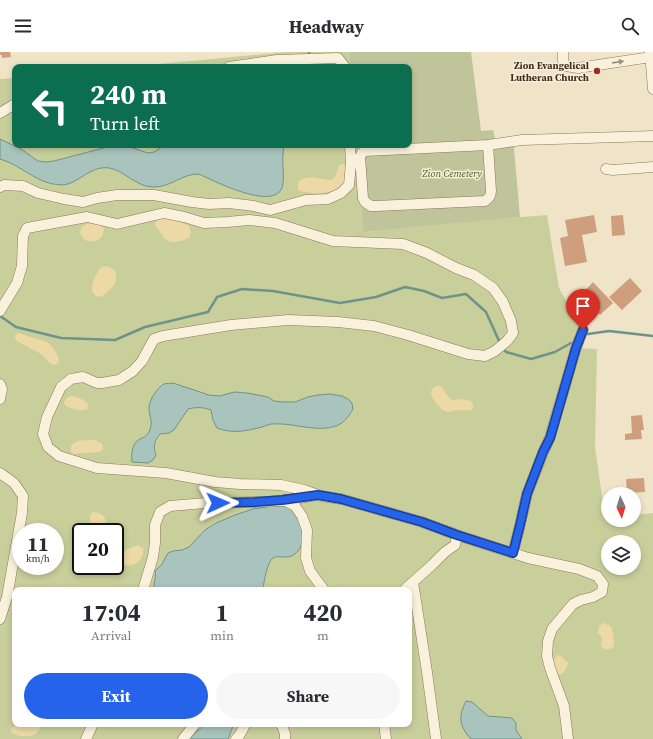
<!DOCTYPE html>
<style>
:root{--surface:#fff;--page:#f7f7f7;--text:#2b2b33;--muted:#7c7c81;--accent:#2563eb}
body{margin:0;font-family:"Source Serif 4",serif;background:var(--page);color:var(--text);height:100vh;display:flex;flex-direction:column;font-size:15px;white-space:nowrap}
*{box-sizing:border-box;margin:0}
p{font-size:13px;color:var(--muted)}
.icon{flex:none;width:22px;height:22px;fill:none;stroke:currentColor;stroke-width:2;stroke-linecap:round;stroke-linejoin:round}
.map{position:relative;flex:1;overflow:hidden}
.side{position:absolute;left:12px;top:535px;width:400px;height:140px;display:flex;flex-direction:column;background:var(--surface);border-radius:8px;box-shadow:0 2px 6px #0003}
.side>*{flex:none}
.guide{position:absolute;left:12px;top:12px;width:400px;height:84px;border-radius:8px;box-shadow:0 2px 6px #0003;background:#0b6e4f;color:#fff;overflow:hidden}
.needle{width:26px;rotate:176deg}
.controls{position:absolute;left:601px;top:435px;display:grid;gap:8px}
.controls a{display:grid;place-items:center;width:40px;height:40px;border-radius:50%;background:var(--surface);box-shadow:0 2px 6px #0003;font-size:20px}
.speed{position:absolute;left:12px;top:471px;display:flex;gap:8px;font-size:20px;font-weight:700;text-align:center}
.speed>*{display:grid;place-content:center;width:52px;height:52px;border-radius:50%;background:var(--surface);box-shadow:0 2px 6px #0003;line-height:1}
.speed small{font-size:10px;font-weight:400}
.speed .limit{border:2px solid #111;border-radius:6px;background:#fff;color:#111}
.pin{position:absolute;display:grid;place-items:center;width:34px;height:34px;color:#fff;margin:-41px -17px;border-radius:50% 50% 50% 0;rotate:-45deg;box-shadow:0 0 4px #0007}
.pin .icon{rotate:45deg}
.me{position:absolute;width:44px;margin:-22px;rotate:89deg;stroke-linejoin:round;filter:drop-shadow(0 0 3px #0008)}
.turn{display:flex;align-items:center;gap:14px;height:84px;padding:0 12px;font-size:18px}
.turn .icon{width:52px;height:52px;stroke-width:2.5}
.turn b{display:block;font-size:28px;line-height:34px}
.eta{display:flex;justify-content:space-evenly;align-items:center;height:68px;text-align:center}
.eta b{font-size:24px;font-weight:700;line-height:28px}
.action{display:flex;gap:8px;margin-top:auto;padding:8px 12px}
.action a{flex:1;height:46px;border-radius:24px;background:var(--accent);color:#fff;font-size:16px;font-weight:700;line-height:46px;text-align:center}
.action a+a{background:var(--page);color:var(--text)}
header{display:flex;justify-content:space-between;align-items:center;height:52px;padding:0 12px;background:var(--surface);font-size:18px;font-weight:700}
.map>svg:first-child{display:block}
.green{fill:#c9cf9b;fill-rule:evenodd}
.sand{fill:#ecd9a5}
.cemetery{fill:#bfc49a}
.water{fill:#a9c4bc;stroke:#6f938a}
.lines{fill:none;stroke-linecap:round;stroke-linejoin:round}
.stream{stroke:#6f938a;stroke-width:2.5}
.building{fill:#cf9f7d}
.minor-casing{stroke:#8d765c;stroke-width:11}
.minor{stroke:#faf1dc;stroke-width:10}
.oneway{fill:#9c907e}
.route-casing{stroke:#184099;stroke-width:10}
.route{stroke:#2563eb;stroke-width:7}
.poi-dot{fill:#9e2a2b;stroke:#f7eed8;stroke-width:1.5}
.labels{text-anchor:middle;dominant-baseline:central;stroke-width:3;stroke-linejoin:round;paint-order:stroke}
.poi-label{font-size:10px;font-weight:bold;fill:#3d2e20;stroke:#f7eed8;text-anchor:end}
.park-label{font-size:10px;font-style:italic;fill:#4d5a26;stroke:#f7eed8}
</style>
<header><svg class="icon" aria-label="menu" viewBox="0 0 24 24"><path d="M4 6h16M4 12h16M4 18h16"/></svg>Headway<svg class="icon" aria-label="search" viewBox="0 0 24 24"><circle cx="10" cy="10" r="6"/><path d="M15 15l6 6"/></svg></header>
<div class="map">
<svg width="653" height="687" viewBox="0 0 653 687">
<rect width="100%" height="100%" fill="#f0e4c8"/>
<path class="green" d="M285 0H349L351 15H127Z
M15 26V93H357L363 180 493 167 547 163 559 236 580 273 574 296 597 297 595 395 605 465H608V468H634V463L653 461V687H0V27ZM21 480H55V514H21ZM81 480H115V514H81ZM608 490H634V516H608ZM15 538H409V672H15Z"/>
<path class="sand" d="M344 112 347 116 349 121C347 124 346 129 343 132 334 143 311 143 298 138V130C312 118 328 133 334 126 337 123 337 117 339 113Z
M164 166 174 167 189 174 191 180 189 186C182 189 171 193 164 186 163 184 162 182 160 180 158 177 156 176 155 172L158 167Z
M92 171 99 173 104 176C104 177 103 181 103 182 100 190 88 192 83 186 82 185 80 181 80 180L82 175 87 172Z
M106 214C127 220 112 241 99 245 85 240 95 225 100 216Z
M18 281 47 290C52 294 59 303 59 310 52 317 47 308 43 303L17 289 15 286V283Z
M438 333C445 336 446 344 452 348L463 347 471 349C479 363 464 357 457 358 453 359 449 361 445 359 439 357 433 347 431 342L432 337 436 334Z
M70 344C76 344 83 347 88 352V357C81 360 71 357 65 353L64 350 66 347Z
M93 388C99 389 106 392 102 399 96 401 91 400 85 401 81 401 77 402 72 402 66 388 84 388 93 388Z
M93 460C105 461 107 467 106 479L105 480H93L90 469V463Z
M138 493 143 496C145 505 136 516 126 513 124 512 122 511 121 509 117 501 132 495 138 493Z
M604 571C606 572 608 572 610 574 614 577 614 590 614 594 609 599 605 598 601 594L602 586 598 581 599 574Z
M558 603 561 604 568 611C567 616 564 621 560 623L556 620C554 614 552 608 558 603Z
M16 672H40C42 686 20 687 11 680V677Z"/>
<path class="cemetery" d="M349 0H471L481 79 493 78 495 88 513 85 520 165 363 180 357 93H409V15H351Z"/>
<path class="water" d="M0 87 21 97 38 109 46 110 54 109 111 94 119 93 127 94 148 101 154 100 165 93H285C284 96 283 99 283 102 282 113 285 126 282 136 273 159 214 129 199 122 183 121 170 136 153 135 136 135 124 118 109 116 90 113 78 133 61 133 36 132 22 113 0 107Z
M173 331 209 343 220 344 234 340 247 341 268 345 274 349 282 350H295L308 345 318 343 330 342 342 344 348 347 352 351 353 357C349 364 344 371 336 374 316 381 292 370 271 372 268 373 265 374 262 375 246 379 233 382 217 376L213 368 211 358C203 355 196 355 188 357L174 378 169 381 160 382C154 389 153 395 156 403L153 408 148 411 132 410C131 404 132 393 137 389 141 385 145 387 149 380 154 369 149 365 149 356 149 348 157 336 164 332 166 331 171 332 173 331Z
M280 453C284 454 288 454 291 457 302 466 308 491 296 501 288 509 278 502 273 506 267 510 264 530 263 537L155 538C152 532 157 526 155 519L162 512 168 501 173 499 182 498 189 495 205 478 216 471 235 463 253 457Z
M466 649 472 650 488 664 512 666 516 671V678L522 687H471C459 674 458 665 466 649Z
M205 672H233L232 677 228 687H189Z"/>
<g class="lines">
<path class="stream" d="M309 1V0
M293 15 295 13
M0 264 16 275 61 286 115 288 145 275 208 260 217 245 242 237 273 239 340 251 376 245 405 235 424 239 442 246 466 242 486 260 500 291
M588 282 609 279 653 284
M502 295 506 300 531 307 555 300 571 291"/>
</g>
<path class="building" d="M0 0H10L11 5 2 6V3H0Z
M594 163 597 180 582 183 587 210 565 214 560 186 568 184 565 168Z
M623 163 625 183 612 184 611 164Z
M630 226 642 239 622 258 609 245Z
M593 230 613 251 600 263 581 243Z
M642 363 644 378H641L642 387 625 388V382L632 381 631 364Z
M644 426 645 440 627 441 626 427Z"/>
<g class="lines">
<g class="minor-casing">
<path id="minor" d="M563 0V9L566 14 578 16 651 5
M650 0 653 37
M229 15 277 8 338 6 345 15
M0 61 15 52
M488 93 491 139C491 144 489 146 485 149L376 154H371L365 150 363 146 360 105 362 101 365 99 488 93 522 88 653 84
M606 117 613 118 653 115
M0 135 4 133 23 134 38 141 64 147 83 150 97 146 117 143H154L192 150 209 152 229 151 254 154 270 158 306 148 328 147 341 141 349 133 351 111 350 93
M0 259 17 231 22 214 23 184 27 176 87 165 117 172 164 161 184 165 204 171 227 170 249 168 275 171 333 189 403 192 427 201 456 216 474 223 493 236 503 250 511 269 513 281 507 289 495 299 485 304 468 302 408 283 374 274 338 270 288 268 231 273 163 284 154 287 142 309 133 319 119 328 102 331H97L83 325 71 327 61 335 47 365 43 382 48 395 59 404 97 416 166 421 215 430 240 432 281 433 304 438 321 444 341 447 422 470 457 483 528 506 579 517 597 524 603 532 602 540 593 545 581 548 573 552 552 577 548 589 547 604 550 616 564 654 568 687
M0 332 2 337 0 347
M0 421 14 431 23 444 22 461 7 545 0 567
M284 448 295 454 302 464 307 478 306 506 310 519 324 538
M513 501 520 473 527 442 543 401 550 385 576 296 583 278
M413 530 427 620 436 687
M143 538 153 505 155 491V473L160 460 170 454 206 451 255 450 282 449 317 443
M404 538 432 513 445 500 455 493 457 483
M280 672 282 673 285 682V687
M384 672 386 687
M86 687 93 672
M183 687 195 672
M236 687C241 683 242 677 246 672"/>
</g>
<use href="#minor" class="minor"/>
</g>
<defs><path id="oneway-solid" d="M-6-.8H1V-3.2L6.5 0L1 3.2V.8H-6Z"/></defs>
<use class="oneway" href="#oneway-solid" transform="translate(618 10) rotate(-8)"/>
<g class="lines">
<g class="route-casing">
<path id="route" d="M218 451 255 450 282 448 318 443 341 447 422 470 457 483 513 501 520 473 527 442 543 400 550 386 576 296 583 278"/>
</g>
<use href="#route" class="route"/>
</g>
<circle class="poi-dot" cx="597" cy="19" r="4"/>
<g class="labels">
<g class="poi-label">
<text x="589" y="13">Zion Evangelical<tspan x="589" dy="12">Lutheran Church</tspan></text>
</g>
<g class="park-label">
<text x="452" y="121">Zion Cemetery</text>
</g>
</g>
</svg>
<div class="controls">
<a><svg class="needle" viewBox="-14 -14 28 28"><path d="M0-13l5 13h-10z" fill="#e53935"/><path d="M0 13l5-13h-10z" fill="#7c7c81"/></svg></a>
<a><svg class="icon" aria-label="layers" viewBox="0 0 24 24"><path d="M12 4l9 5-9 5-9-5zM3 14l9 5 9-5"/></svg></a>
</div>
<div class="speed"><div>11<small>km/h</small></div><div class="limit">20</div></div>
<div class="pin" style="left:583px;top:278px;background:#d93025"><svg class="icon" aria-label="arrive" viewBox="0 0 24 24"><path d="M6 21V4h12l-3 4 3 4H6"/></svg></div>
<svg class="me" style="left:218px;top:451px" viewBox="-20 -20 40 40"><path d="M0-17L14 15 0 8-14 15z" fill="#2563eb" stroke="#fff" stroke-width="4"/></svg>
<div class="guide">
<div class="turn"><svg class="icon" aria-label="left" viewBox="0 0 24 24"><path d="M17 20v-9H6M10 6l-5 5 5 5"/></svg><div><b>240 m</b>Turn left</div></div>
</div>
<section class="side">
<div class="eta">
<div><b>17:04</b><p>Arrival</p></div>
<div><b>1</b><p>min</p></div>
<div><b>420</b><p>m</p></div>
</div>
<div class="action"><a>Exit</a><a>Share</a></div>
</section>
</div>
